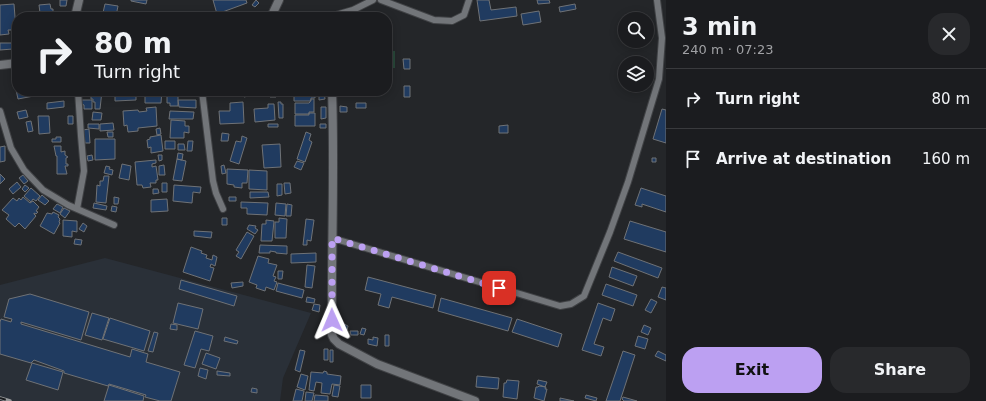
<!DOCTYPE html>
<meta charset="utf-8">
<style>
:root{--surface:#1b1c1f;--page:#28292c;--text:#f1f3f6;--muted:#a0a1a4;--line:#393a3d;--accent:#bca0f2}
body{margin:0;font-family:"DejaVu Sans",sans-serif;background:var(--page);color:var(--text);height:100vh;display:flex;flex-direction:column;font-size:15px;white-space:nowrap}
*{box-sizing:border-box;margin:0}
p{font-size:13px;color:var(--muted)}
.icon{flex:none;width:22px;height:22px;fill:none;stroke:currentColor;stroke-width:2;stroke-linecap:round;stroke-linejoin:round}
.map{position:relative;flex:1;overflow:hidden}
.drawer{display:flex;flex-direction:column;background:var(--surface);width:320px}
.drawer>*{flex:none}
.guide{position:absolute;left:12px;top:12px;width:380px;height:84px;border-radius:16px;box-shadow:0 2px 10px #0003,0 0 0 1px var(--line);background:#1b1c1f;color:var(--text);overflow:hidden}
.controls{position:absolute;left:618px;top:12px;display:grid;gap:8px}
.controls a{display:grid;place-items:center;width:36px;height:36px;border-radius:50%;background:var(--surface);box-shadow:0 2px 10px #0003,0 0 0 1px var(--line);font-size:20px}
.pin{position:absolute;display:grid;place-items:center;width:34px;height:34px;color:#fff;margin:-17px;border-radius:8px;box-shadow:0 2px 6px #0006}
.me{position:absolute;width:44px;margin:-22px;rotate:359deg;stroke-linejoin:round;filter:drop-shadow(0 0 3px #0008)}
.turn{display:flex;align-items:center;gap:14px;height:84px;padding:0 16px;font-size:18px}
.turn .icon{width:52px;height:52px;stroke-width:2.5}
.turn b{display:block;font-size:28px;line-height:34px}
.round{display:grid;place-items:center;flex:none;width:42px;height:42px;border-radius:16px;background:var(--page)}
.summary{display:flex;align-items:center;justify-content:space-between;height:68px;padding:0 16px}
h1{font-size:24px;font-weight:800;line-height:30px}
.action{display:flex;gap:8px;margin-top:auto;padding:8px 16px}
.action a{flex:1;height:46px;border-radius:16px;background:var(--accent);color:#111;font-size:16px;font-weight:800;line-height:46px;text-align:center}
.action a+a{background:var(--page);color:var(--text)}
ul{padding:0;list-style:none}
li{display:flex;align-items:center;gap:12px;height:60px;padding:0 16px;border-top:1px solid var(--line)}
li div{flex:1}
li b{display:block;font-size:15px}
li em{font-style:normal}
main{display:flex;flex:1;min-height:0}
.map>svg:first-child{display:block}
.built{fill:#2a3038}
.green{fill:#284739}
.building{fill:#203b60;stroke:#6f7276}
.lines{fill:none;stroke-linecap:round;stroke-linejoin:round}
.minor-casing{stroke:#404245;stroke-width:8}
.tertiary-casing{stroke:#404245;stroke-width:10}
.minor{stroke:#727579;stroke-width:6}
.tertiary{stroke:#727579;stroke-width:8}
.rail-casing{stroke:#999b9d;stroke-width:3.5}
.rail{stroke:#1a1d20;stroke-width:2;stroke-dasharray:6;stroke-linecap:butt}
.route{stroke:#bca0f2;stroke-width:7;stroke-dasharray:0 12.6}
</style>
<main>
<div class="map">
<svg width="666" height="401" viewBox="0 0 666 401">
<rect width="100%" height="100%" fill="#242629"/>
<path class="built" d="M105 258 311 313 283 378 280 401H0V285Z"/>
<path class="green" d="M387 51H395V68H387Z"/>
<path class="building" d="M60 0H67L66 6H60Z
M131 0H147L146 4 131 1Z
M213 0H246L247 3 217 14Z
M256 0 259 3 255 7 252 5Z
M477 0H489L491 10 516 7 517 16 480 21Z
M537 0H549L550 3 538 4Z
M14 4 16 30H8L9 34 0 35V5Z
M50 4 51 9H53V17H37V13H40L39 5Z
M105 4 118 6 116 16 118 17H102Z
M575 4 576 9 560 12 559 7Z
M539 11 541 22 523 25 521 14Z
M0 43H13V49L0 50Z
M403 59H410V69H404Z
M17 84V91H38L39 95 18 99 15 85Z
M404 86H410V97H404Z
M91 91H102L100 109H95V102H93V99H91Z
M128 91H136V100L115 101V93H128Z
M145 91H162L161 103H145Z
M167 91H178V106H170V103H167Z
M270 91H275L276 97H270Z
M294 91H315V98H311V101H294Z
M319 91H324L325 99 319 100Z
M247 92 248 96 244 97 243 93Z
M311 99H314V112H309V114H295V103H309L310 102Z
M80 100H92V109H84V105L80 103Z
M178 100H196V108L179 107Z
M64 101V107L47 109V103Z
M243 102 244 123 220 124 219 111H230V103Z
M278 102H281V104H283V118H279Z
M356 103H366V108H356Z
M268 104H274L275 120 255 122 254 109 268 108Z
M340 106 347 107V112H340Z
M156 107 157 126 138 128V131L128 132 127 125 124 126 123 111 138 110 139 112 147 111 146 108Z
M321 107H326V118L321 119Z
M662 109 666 110V143L653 139Z
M26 110 28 117 19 119 17 112Z
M170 111 194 112 193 119H169Z
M93 112 102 113 101 120H92Z
M309 113H315V126H295V115H309Z
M38 116H49L50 133 39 134Z
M68 116H73V124H68Z
M171 120 185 121V126H189V133L184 132V138H170Z
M31 121 33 131 28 132 26 122Z
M113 123 114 130 100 131V124Z
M88 124H99V129L88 128Z
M268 124H278V127H268Z
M320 124H326V128H320Z
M508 125V133H499V126Z
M160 128 161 134 157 135 156 129Z
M89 129 90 143H85L83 130Z
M107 132H113V137H108Z
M306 132 311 134 309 140 312 142 305 162 297 159Z
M222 133 229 134 228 141H221Z
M161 135 163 151 151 153V147L148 148 147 140 150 139V137Z
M242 136 247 138 239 164 230 161 236 141 241 142Z
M56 137H61V142H52V139H56Z
M95 139H115V159L95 160Z
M165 141H175V149H165Z
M188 141H193L192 151H187Z
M178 144H184L185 150H178Z
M280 144 281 167 264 168 262 145Z
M5 146V161L0 162V147Z
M54 146H61V152L65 151V155L68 157 66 158V164H68V166H65L67 174H57V156H56Z
M178 153 183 154 182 160 177 159Z
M92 155 93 160 88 161 87 156Z
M158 155H162V160L159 161Z
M652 158H656V162H652Z
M177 159 186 161 182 181 173 180Z
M156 160V163L152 164V167L156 166 158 180H156V183H150L151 187 143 188 142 185H137L135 162Z
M297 161 304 163 301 170 294 167Z
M122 164 131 166 129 180 119 178Z
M164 165 165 175H159V166Z
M224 165 226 173 222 174 221 166Z
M106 166 110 167 109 169 113 170 112 175 104 173Z
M227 169 248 170 247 183H242V188L234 187V185L227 184Z
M249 170 267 171V190L249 189Z
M0 174 5 179 0 184Z
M23 175 28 181 24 184 19 178Z
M104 176H109L106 203 96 202 97 185 100 186V181H103Z
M17 182 21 187 13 194 9 189Z
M162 183H167V192H162Z
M284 183H290L291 193 285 194Z
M277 184H282V195L277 196Z
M25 185 29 188 25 192 22 189Z
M174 185 201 187 200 193 193 192 192 203 173 201Z
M31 188 40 196 36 201 33 199 31 202 24 196Z
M641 188 666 196V212L642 204V207L635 205Z
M153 189H158L159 193 153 194Z
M250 192H268L269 197 250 198Z
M42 195 49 201 45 205 38 200Z
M23 197 30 203 33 201 39 207 36 211 38 212 36 214 34 213V214L36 216 25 229 19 223 15 227 6 219 9 215 2 210 13 198 17 201 19 198 21 200Z
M114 197 119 198 118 204H114Z
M229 197H236V201H229Z
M167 199 168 211 151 212V200Z
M241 202 268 203 267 215 247 214V208H241Z
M94 203 107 206 106 210 93 208Z
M276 203 286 204 285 216 275 215Z
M57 204 63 207 60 213 53 209Z
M287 204 292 205 291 216H286Z
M112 206 117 207 116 212 111 211Z
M64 208 70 211 65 218 60 214Z
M53 212 59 215 58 217 60 219 59 222 60 223 54 234 40 226 47 213 52 214Z
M222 218H227V225H222Z
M279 218 287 219 286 238H275V222H279Z
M306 219 314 220 311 241 307 240V245H303Z
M63 220 77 221V232L72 231V237L63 236Z
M266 220 274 221 272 241H261L262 224H266Z
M630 221 666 232V252L624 239Z
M83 223 87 226 84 232 79 229Z
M249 225 256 226 255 228 258 230 255 234 247 229Z
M194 231 212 232 211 238 194 236Z
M247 232 254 236 241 259 236 256 239 252 236 250Z
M75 239 82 240 81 245 74 244Z
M260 245 287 246V254L276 253V252L270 251V253H259Z
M191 247 202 251 201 253 207 255 206 258 212 260 213 255 217 257 215 266 211 264 210 267 214 268 210 281 183 272Z
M618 252 662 268 658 278 614 261Z
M316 253V262L291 263V254Z
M258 256 269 259 268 263 277 265 273 276 276 277 274 281 277 282 274 290 266 287 265 291 256 288 257 285 249 282Z
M307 265 315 266 312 288 305 287Z
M612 267 637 276 633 286 609 277Z
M278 271H283L282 279H278Z
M368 277 436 295 433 308 392 297 389 308 378 305 381 294 365 290Z
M181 280 237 296 234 306 179 289Z
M243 282V286L232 288 231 283Z
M278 283 304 290 302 298 276 291Z
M606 284 637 295 633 306 602 295Z
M662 287 666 288V300L658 297Z
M30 294 89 312 81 340 21 322V324L130 357 132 349 148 354 146 362 180 372 171 401H160L145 397 146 395 109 384 108 386 64 373V371L34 360 31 363 0 354V322L1 319 11 322 12 319 4 317 9 299Z
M307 297 315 299 314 303 306 302Z
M441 298 512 318 508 331 438 311Z
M651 299 657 302 651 313 645 310Z
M178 303 203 309 198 329 173 323Z
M598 303 615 309 611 321 603 318 594 344 604 347 601 356 582 350Z
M314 304 320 305 319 312 312 310Z
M92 313 109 318 102 340 85 335Z
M110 318 150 331 144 351 103 339Z
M517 319 562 334 558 347 512 332Z
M342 323 348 326 347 330 340 327Z
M171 324 177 325V330L170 329Z
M644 325 651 328 648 335 641 332Z
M362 328 366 329 364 335 360 334Z
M195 331 213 336 209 351 201 349 195 368 184 365Z
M350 331H358V335H351Z
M154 332 158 333 153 352 148 351Z
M385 335H389V346H385Z
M638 336 648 339 645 349 635 346Z
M225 337 238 341 237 344 224 341Z
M373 337 378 338 377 346 368 344V339L373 340Z
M324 349H328V360H324Z
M300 350 305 351 300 372 295 370Z
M330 350H333V362H330Z
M623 351 635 355 620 401H606Z
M658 351 666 355V361L655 356Z
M206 353 220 358 216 369 202 364Z
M32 363 63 372 58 390 26 380Z
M200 368 208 370 206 379 198 376Z
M217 371 230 373V376L217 375Z
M324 371 327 372V374L341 376 340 385 332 384 330 394 321 393 322 383 316 382 314 391 309 390 311 372 323 373Z
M301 374 308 376 305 390 297 387Z
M477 376 499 378 498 389 476 387Z
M507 380 519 381 517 399 503 397 504 383H506Z
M538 380 547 382 545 387 537 384Z
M109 385 144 396 143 401H104Z
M334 385 340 386 338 397 332 396Z
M361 385H371V398H361Z
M539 386 546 387 545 389H547L544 401 534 398 536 387H538Z
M252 388 257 389V393L251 392Z
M296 389 304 391 302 401H293Z
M306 392 314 393 312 401H305Z
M315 395 328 396V401H314Z
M586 395 597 398 596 401 585 398Z
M623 397 637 401H624L622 399Z
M560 398 574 401H560Z"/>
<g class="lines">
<g class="minor-casing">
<path id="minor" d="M381 0 434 20 452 21 464 15 469 0
M329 17 353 10 373 0
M202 91 213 181 216 193 223 209
M0 111 11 148 24 170 43 190 68 205 114 225
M77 209 84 171 81 136 78 91
M332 238 560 306 571 304 584 296 610 232 628 182 659 79 662 38 657 0"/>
</g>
<g class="tertiary-casing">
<path id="tertiary" d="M75 17 79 0
M271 17 279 0
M315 17H329
M0 65 17 63
M332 91C335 172 331 254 332 335L334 339 339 344 377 364 475 401"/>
</g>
<use href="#minor" class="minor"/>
<use href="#tertiary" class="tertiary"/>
<g class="rail-casing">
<path id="rail" d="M0 398 10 401"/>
</g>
<use href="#rail" class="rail"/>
</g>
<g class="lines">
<path class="route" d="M332 320V238L499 288"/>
</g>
</svg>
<div class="controls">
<a><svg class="icon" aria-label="search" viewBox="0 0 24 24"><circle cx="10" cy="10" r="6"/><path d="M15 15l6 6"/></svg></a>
<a><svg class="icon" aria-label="layers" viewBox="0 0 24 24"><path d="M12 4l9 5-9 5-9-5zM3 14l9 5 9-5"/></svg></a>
</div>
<div class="pin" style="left:499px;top:288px;background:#d93025"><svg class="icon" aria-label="arrive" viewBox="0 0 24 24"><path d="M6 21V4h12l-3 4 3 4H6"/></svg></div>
<svg class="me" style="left:332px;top:320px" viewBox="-20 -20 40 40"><path d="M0-17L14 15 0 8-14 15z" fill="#bca0f2" stroke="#fff" stroke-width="4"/></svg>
<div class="guide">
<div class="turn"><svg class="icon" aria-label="right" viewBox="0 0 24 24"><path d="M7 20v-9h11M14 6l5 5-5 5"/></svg><div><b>80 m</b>Turn right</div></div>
</div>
</div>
<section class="drawer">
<div class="summary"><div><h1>3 min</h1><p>240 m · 07:23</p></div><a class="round"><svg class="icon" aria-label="close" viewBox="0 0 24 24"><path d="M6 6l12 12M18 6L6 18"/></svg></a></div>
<ul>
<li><svg class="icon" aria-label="right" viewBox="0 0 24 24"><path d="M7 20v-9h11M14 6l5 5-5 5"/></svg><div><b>Turn right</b></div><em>80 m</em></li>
<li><svg class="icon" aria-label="arrive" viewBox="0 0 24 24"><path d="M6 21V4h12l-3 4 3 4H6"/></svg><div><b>Arrive at destination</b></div><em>160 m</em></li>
</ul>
<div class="action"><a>Exit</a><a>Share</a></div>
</section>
</main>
